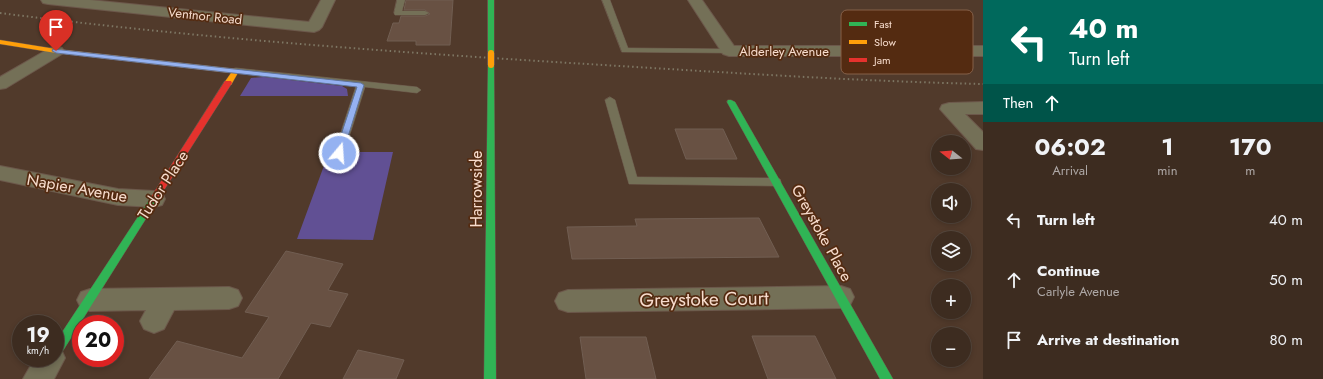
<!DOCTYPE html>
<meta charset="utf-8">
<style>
:root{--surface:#3d2c20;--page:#443429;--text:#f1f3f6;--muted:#ada7a5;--line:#56483e}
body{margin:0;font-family:Jost,sans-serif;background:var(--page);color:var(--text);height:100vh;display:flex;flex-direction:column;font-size:15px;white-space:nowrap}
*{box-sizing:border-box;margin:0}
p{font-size:13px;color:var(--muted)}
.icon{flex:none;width:22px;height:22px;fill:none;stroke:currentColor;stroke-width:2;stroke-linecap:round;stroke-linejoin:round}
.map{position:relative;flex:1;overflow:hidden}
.side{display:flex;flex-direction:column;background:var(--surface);width:340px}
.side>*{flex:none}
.banner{background:#00695c;color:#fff;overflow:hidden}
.needle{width:26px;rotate:287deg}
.tools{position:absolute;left:931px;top:135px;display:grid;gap:8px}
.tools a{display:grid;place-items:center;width:40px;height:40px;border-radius:50%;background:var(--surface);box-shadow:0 2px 6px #0003,0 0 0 1px var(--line);font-size:20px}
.speed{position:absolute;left:12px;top:315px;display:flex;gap:8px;font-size:20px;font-weight:700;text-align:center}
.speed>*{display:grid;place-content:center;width:52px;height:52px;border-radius:50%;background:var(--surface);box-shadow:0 2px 6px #0003,0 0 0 1px var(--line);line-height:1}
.speed small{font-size:10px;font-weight:400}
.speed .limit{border:6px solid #d22;background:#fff;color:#111}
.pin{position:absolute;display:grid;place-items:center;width:34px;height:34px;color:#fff;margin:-41px -17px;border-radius:50% 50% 50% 0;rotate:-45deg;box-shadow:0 0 4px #0007}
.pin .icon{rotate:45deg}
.me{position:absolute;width:44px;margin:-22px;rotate:18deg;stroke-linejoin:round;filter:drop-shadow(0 0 3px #0008)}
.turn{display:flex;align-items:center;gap:14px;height:84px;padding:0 20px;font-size:18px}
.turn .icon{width:52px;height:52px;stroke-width:2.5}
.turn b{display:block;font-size:28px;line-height:34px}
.then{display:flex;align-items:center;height:38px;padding:0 20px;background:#0003;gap:8px;font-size:15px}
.eta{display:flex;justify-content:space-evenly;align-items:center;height:68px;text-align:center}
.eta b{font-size:24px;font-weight:700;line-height:28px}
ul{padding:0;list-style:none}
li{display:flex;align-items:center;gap:12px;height:60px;padding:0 20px}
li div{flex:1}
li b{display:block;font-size:15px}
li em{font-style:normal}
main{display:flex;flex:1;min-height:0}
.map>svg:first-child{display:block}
.green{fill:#615094}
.building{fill:#685143;stroke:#715e52}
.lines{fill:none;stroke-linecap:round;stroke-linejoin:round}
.lane-casing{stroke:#6c584b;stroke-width:1}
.street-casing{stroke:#6c584b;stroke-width:2}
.fast-casing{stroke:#6c584b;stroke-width:1}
.slow-casing{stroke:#6c584b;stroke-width:1}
.jam-casing{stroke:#6c584b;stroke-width:1}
.lane{fill:#747057;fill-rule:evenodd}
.street{fill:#747057;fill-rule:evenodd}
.fast{fill:#30b455;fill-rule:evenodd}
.slow{fill:#ff9f0a;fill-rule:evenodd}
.jam{fill:#e5322d;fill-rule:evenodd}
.rail{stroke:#7e7764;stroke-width:2;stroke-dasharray:1.5 3;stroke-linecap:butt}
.slow-bridge-casing{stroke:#6c584b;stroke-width:8;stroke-linecap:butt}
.slow-bridge{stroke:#ff9f0a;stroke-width:6}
.route{fill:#95b2f1;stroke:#61749d}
.labels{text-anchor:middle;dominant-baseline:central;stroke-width:3.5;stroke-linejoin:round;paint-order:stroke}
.far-street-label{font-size:13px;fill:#f7dccd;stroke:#542b11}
.street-label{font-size:16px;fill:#f7dccd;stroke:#542b11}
.near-street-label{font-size:19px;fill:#f7dccd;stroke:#542b11}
.key{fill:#542b11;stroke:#856049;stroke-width:1}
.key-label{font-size:11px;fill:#f7dccd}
</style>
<main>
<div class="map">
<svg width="983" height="379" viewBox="0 0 983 379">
<rect width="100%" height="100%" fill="#513a2b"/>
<path class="green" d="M264 77 342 86 347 89 348 96H240L251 78Z
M329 152H393L373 240 297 239Z"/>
<path class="building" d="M406 0H453L450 45H416V41H387L393 23H399L401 16H425L430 14 425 10H404Z
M675 129H723L737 159H686Z
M759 218 779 257 572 259 567 227 637 226 635 219Z
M286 251 343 264 328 290 348 294 330 327 311 323 278 379H149L177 341 242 358 269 317 245 312Z
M752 336H815L836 379H768Z
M580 337H646L656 379H586Z
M358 350 404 360 396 379H343Z"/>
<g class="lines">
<g class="lane-casing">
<path id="lane" d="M397 0H405L402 11H425L429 13 425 15H395L394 13Z
M602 0H610L628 48 729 49 733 51 729 53 622 52Z
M236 68 417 87 421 90 417 93 365 87 344 153 339 156 334 153 356 86 233 73 232 71 233 69Z
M610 97 615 100 637 177 776 178 780 179 781 182 780 185 776 186 629 184 605 100Z"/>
</g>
<g class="street-casing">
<path id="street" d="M41 0H90L309 22 321 0H335L322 27 319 30 314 32 48 4 43 3Z
M688 0H702L734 46H983V56H729L723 54Z
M56 46 62 48 64 51 62 54 6 88 0 89V77L50 48Z
M983 102V114H965L983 132V150L976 149 940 109 942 105 949 103Z
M0 166 118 189 154 191 162 193 165 199 162 205 154 207 118 205 0 180Z
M841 286 850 289 854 297 850 305 841 308 568 312 559 309 555 301 559 293 568 290Z
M229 287 238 290 242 298 238 306 229 309 174 310 164 329 154 333 144 329 140 321 146 310 90 311 81 308 77 300 81 292 90 289Z
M55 346 61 349 65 358 54 379H23L35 358H55Z"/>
</g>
<g class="fast-casing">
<path id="fast" d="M488 0H494V53L491 55 488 53Z
M491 63 494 65 496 379H484L488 65Z
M728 100H731L735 102 893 379H880L727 102Z
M154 196 159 199 157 201 59 357 55 358H54L55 343 151 197Z"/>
</g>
<g class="slow-casing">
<path id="slow" d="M0 40 56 49 236 69 239 71 231 85H228L224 83 231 73 56 53 0 44Z"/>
</g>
<g class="jam-casing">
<path id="jam" d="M225 81H231L232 83 157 201H151L149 199 151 197Z"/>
</g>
<use href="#lane" class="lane"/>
<use href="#street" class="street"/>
<use href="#fast" class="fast"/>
<use href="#slow" class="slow"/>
<use href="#jam" class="jam"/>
<path class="rail" d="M0 13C195 38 391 52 587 64 719 72 851 81 983 84"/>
<g class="slow-bridge-casing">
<path id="slow-bridge" d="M491 53V65"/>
</g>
<use href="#slow-bridge" class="slow-bridge"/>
</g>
<path class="route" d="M53 49 361 83 364 85 343 153 339 156 335 153 357 87 56 53 52 51Z"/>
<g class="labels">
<g class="far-street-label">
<text transform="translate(205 16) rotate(6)">Ventnor Road</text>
<text x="784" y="51">Alderley Avenue</text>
</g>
<g class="street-label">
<text transform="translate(163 185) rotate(-57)">Tudor Place</text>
<text transform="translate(77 188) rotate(10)">Napier Avenue</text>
<text transform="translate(476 189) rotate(-90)">Harrowside</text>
<text transform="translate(822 233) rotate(61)">Greystoke Place</text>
</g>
<g class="near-street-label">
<text transform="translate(704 299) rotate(-1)">Greystoke Court</text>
</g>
</g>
<rect x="841" y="10" width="132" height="64" rx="6" class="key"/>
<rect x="849" y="22" width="18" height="4" fill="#30b455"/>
<rect x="849" y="40" width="18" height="4" fill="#ff9f0a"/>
<rect x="849" y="58" width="18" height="4" fill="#e5322d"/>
<g class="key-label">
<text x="874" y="28">Fast</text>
<text x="874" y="46">Slow</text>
<text x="874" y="64">Jam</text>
</g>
</svg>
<div class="tools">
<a><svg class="needle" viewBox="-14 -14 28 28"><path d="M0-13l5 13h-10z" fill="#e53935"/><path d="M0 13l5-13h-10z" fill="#ada7a5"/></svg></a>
<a><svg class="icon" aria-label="sound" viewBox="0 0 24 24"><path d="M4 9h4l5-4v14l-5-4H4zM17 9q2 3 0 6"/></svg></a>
<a><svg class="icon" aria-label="layers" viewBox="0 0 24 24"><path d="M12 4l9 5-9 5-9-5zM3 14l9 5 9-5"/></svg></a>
<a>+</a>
<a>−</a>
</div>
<div class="speed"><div>19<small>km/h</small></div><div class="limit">20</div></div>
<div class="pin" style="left:56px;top:51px;background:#d93025"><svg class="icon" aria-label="arrive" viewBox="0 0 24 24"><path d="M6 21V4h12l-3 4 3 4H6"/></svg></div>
<svg class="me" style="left:339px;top:153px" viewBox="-20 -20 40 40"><circle r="17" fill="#95b2f1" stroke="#fff" stroke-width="3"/><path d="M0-11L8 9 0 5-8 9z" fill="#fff"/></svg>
</div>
<section class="side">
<div class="banner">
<div class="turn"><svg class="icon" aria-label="left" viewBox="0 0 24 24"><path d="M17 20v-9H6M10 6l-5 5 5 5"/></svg><div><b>40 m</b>Turn left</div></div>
<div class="then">Then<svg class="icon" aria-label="ahead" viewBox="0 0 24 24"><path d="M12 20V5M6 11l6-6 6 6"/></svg></div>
</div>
<div class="eta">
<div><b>06:02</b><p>Arrival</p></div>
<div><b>1</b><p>min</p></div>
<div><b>170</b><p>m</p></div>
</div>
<ul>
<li><svg class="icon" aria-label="left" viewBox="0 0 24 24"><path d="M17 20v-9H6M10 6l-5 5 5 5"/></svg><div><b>Turn left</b></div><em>40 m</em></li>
<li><svg class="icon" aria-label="ahead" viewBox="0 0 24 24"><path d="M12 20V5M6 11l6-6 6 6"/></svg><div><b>Continue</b><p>Carlyle Avenue</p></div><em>50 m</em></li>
<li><svg class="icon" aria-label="arrive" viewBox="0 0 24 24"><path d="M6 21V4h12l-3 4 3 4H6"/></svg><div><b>Arrive at destination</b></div><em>80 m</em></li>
</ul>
</section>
</main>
